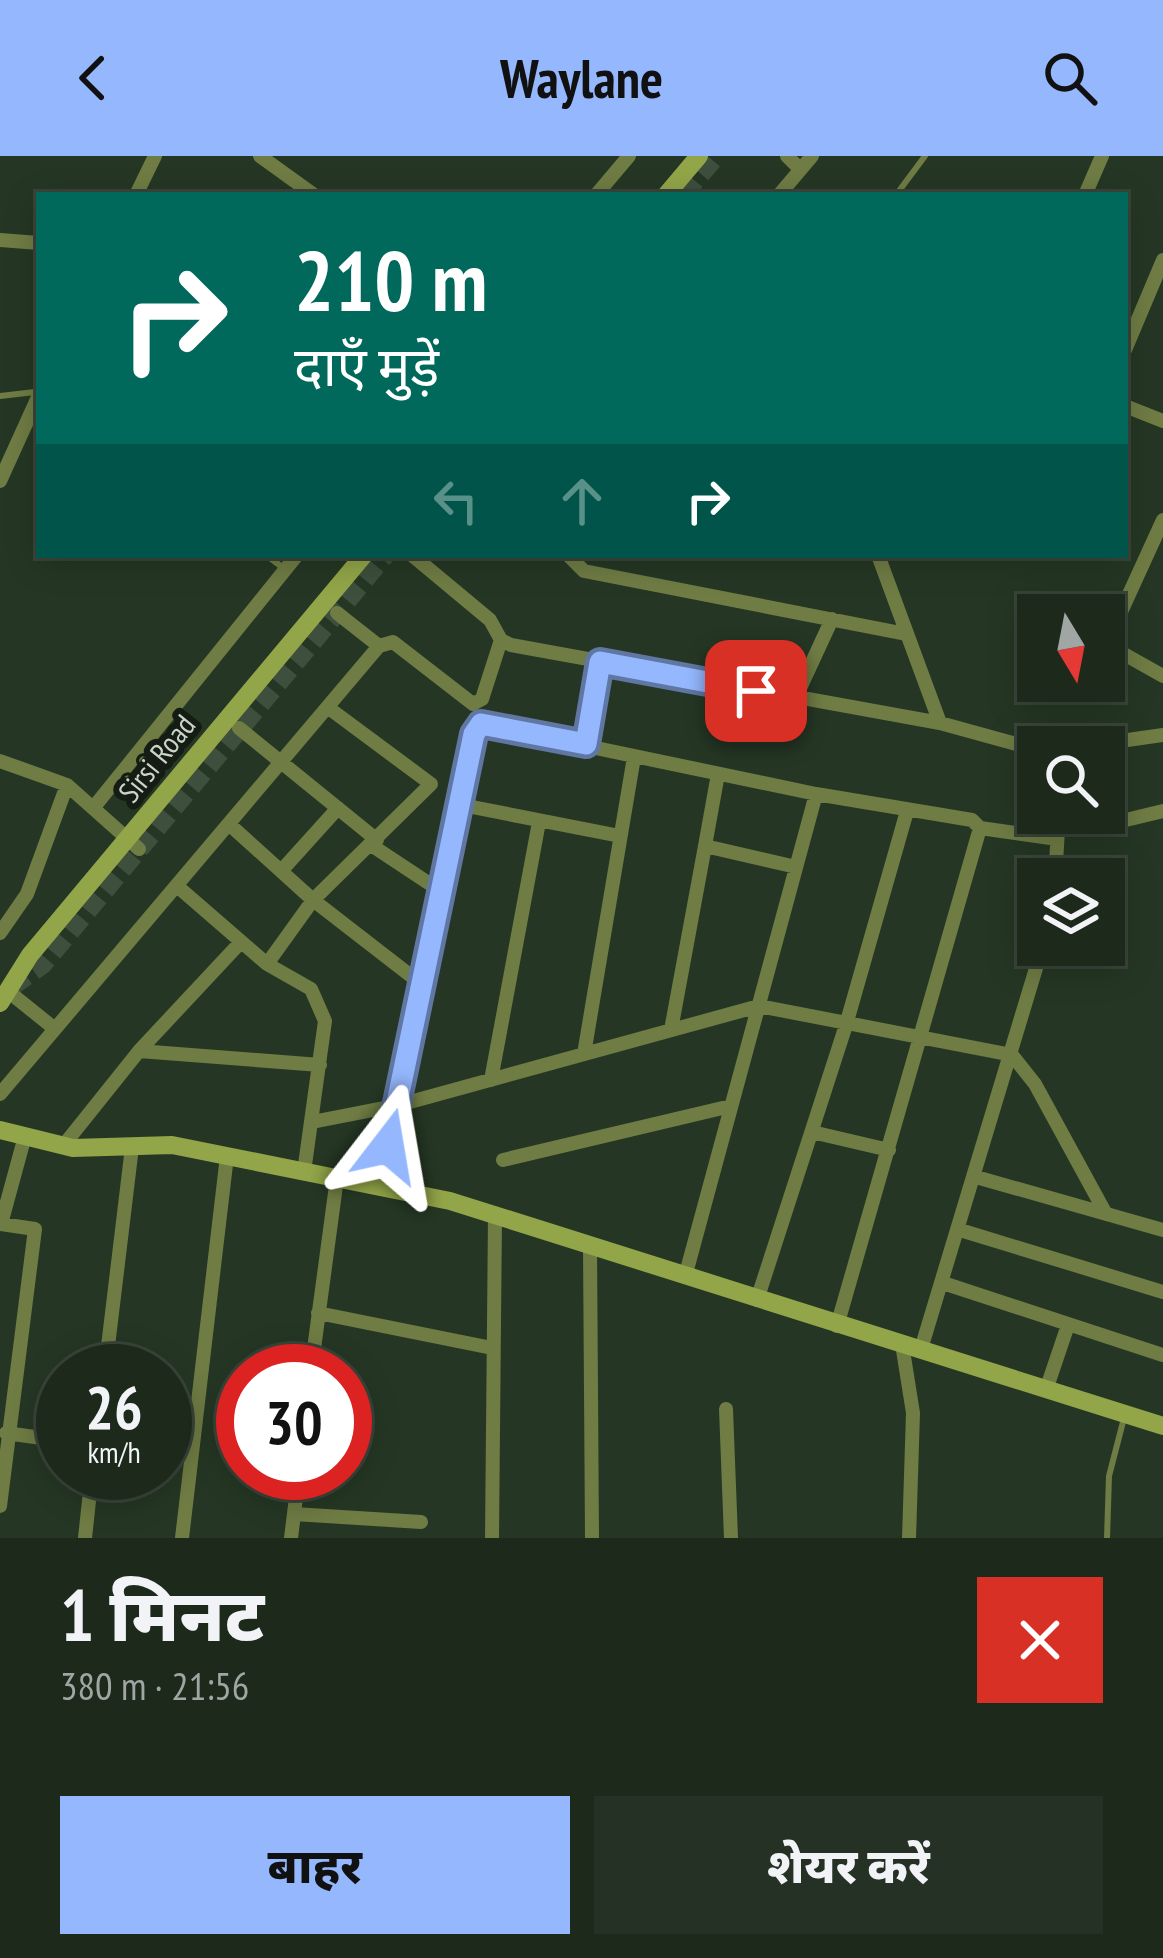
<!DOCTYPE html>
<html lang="hi">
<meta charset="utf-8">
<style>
:root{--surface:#1c291b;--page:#253124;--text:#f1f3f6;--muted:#a0a6a3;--line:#3a453a;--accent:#94b7fd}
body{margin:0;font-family:"PT Sans Narrow","Noto Sans Devanagari",sans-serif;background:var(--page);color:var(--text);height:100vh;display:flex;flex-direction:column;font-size:45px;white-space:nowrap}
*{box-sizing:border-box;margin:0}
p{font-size:39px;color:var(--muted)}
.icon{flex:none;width:66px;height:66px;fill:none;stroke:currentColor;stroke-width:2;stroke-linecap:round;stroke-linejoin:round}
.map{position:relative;height:1382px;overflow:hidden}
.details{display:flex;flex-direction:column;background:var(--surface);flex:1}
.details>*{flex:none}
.guide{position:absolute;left:36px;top:36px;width:1092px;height:366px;border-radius:0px;box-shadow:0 6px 30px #0003,0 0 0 3px var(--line);background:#00695c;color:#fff;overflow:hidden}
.needle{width:78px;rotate:170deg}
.fabs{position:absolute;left:1017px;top:438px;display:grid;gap:24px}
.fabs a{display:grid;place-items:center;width:108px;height:108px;border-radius:0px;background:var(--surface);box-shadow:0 6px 30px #0003,0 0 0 3px var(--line);font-size:60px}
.speed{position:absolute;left:36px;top:1188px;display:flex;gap:24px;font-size:60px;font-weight:700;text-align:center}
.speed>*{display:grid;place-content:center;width:156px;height:156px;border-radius:50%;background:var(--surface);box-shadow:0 6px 30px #0003,0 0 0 3px var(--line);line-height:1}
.speed small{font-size:30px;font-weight:400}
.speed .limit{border:18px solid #d22;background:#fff;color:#111}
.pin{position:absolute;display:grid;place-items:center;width:102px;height:102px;color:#fff;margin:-51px;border-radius:24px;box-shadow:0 6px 18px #0006}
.me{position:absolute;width:132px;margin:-66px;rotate:14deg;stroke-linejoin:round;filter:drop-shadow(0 0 9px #0008)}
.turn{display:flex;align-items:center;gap:42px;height:252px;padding:0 60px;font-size:54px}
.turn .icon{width:156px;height:156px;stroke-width:2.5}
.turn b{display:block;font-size:84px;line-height:102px}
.lanes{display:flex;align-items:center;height:114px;padding:0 60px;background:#0003;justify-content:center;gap:60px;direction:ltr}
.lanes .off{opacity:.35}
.round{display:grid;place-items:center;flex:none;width:126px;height:126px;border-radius:0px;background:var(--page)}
.headline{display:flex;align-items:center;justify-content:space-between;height:204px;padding:0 60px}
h1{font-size:72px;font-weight:800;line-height:90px}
.action{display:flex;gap:24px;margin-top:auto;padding:24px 60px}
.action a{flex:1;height:138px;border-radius:0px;background:var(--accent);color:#111;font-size:48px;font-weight:800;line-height:138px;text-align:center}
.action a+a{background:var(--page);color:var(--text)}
header{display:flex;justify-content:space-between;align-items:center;height:156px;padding:0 60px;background:var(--accent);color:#111;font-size:54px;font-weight:800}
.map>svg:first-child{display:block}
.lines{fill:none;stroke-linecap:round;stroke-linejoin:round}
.secondary-tunnel{stroke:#3e4f3d;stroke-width:18;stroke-dasharray:18 9;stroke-linecap:butt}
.lane{stroke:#6f7c44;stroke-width:6}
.street{stroke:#6f7c44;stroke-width:14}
.secondary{stroke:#92a548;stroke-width:18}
.route-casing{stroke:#6077a4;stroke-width:30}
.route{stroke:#94b7fd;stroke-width:21}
.labels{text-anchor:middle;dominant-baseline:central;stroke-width:12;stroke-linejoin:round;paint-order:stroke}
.street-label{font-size:30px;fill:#cad5c9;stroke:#141c13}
</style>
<header><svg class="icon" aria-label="back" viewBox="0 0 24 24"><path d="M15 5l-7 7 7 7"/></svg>Waylane<svg class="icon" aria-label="search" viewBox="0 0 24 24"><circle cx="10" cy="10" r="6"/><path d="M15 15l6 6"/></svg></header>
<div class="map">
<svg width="1163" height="1382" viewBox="0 0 1163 1382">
<rect width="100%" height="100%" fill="#253724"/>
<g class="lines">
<path class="secondary-tunnel" d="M684 39 717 0
M12 831 43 809 386 399"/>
<path class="lane" d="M896 39 925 0
M0 240 35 236
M266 399 282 411
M1107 1382 1109 1320 1124 1262"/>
<path class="street" d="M260 0 314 39
M787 0 800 13
M136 39 155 0
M596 39 629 0
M779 39 812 0
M1085 39 1102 0
M0 84 39 87
M1125 194 1163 104
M1125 250 1163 265
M0 325 39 239
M412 399 490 464 501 484 511 489 940 567 1038 594
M568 399 584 415 906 478
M878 399 940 567
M1106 488 1163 520
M379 490 393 486 473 548 482 543 501 484
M1104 493 1163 364
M1088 531 1090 525
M795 543 832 463
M239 572 377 684
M586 588 600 506
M1079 591 1163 579
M0 605 67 629 139 693
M816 638 972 664 980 672 837 1170
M462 649 620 680
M94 651 297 399
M230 669 313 744 424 830
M1058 670 1109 668 1163 655
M980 672 1057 683
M371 689 442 736
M705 690 718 618
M282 714 338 652
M1055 723 1059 657
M177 730 267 808 313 744 431 628 330 553
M0 777 27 738 67 629
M267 808 311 833 325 865 304 1016
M9 836 55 873
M671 874 705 690 796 711
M139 895 320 909
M584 898 634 601
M491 924 539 666
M0 938 379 490 337 457
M312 966 399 949 759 850 1012 899 1035 928 1106 1058
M812 976 889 994
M63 990 139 895 239 788
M503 1004 731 950
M976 1021 1163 1074
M377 1030 399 949 474 578 481 568 816 638 685 1121
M960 1074 1163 1136
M590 1090 592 1382
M943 1127 1163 1199
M757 1144 846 869 907 655
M318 1157 492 1192
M902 1188 913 1257 909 1382
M921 1193 1043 789
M105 1215 132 991
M311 1215 337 1022
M1046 1234 1068 1169
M726 1253 731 1382
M6 1277 63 1285
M0 1350 35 1073 1 1068 25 980
M294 1358 421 1366
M85 1382 92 1317
M182 1382 227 1000
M291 1382 299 1317
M492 1382 495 1059"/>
<path class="secondary" d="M666 39 699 0
M0 847 30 799 364 399
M0 974 73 992 172 989 450 1045 1163 1270"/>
</g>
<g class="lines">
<g class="route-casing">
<path id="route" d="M388 990 474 578 481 568 586 588 600 506 756 535"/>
</g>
<use href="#route" class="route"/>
</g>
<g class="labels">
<g class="street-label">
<text transform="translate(156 602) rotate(-51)">Sirsi Road</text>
</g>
</g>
</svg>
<div class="fabs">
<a><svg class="needle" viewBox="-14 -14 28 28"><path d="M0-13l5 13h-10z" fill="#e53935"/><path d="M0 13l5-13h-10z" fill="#a0a6a3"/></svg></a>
<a><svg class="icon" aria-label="search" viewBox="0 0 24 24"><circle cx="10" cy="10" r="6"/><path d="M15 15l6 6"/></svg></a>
<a><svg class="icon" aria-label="layers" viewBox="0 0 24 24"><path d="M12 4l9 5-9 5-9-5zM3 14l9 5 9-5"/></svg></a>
</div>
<div class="speed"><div>26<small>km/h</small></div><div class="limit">30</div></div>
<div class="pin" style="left:756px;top:535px;background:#d93025"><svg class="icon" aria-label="arrive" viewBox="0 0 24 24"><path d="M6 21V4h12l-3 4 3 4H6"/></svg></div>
<svg class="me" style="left:388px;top:990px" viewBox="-20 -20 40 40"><path d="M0-17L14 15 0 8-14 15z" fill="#94b7fd" stroke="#fff" stroke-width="4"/></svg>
<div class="guide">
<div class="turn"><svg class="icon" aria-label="right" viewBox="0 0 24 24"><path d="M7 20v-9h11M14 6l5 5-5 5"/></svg><div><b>210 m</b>दाएँ मुड़ें</div></div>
<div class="lanes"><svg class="icon off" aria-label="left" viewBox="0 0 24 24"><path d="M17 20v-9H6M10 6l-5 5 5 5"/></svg><svg class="icon off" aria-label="ahead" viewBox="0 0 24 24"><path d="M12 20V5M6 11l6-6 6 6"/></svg><svg class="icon" aria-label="right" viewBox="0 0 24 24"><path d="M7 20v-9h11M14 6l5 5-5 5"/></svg></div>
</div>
</div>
<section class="details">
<div class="headline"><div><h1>1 मिनट</h1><p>380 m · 21:56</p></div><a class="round" style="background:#d93025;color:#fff"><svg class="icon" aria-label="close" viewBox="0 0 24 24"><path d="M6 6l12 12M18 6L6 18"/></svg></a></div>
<div class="action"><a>बाहर</a><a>शेयर करें</a></div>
</section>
